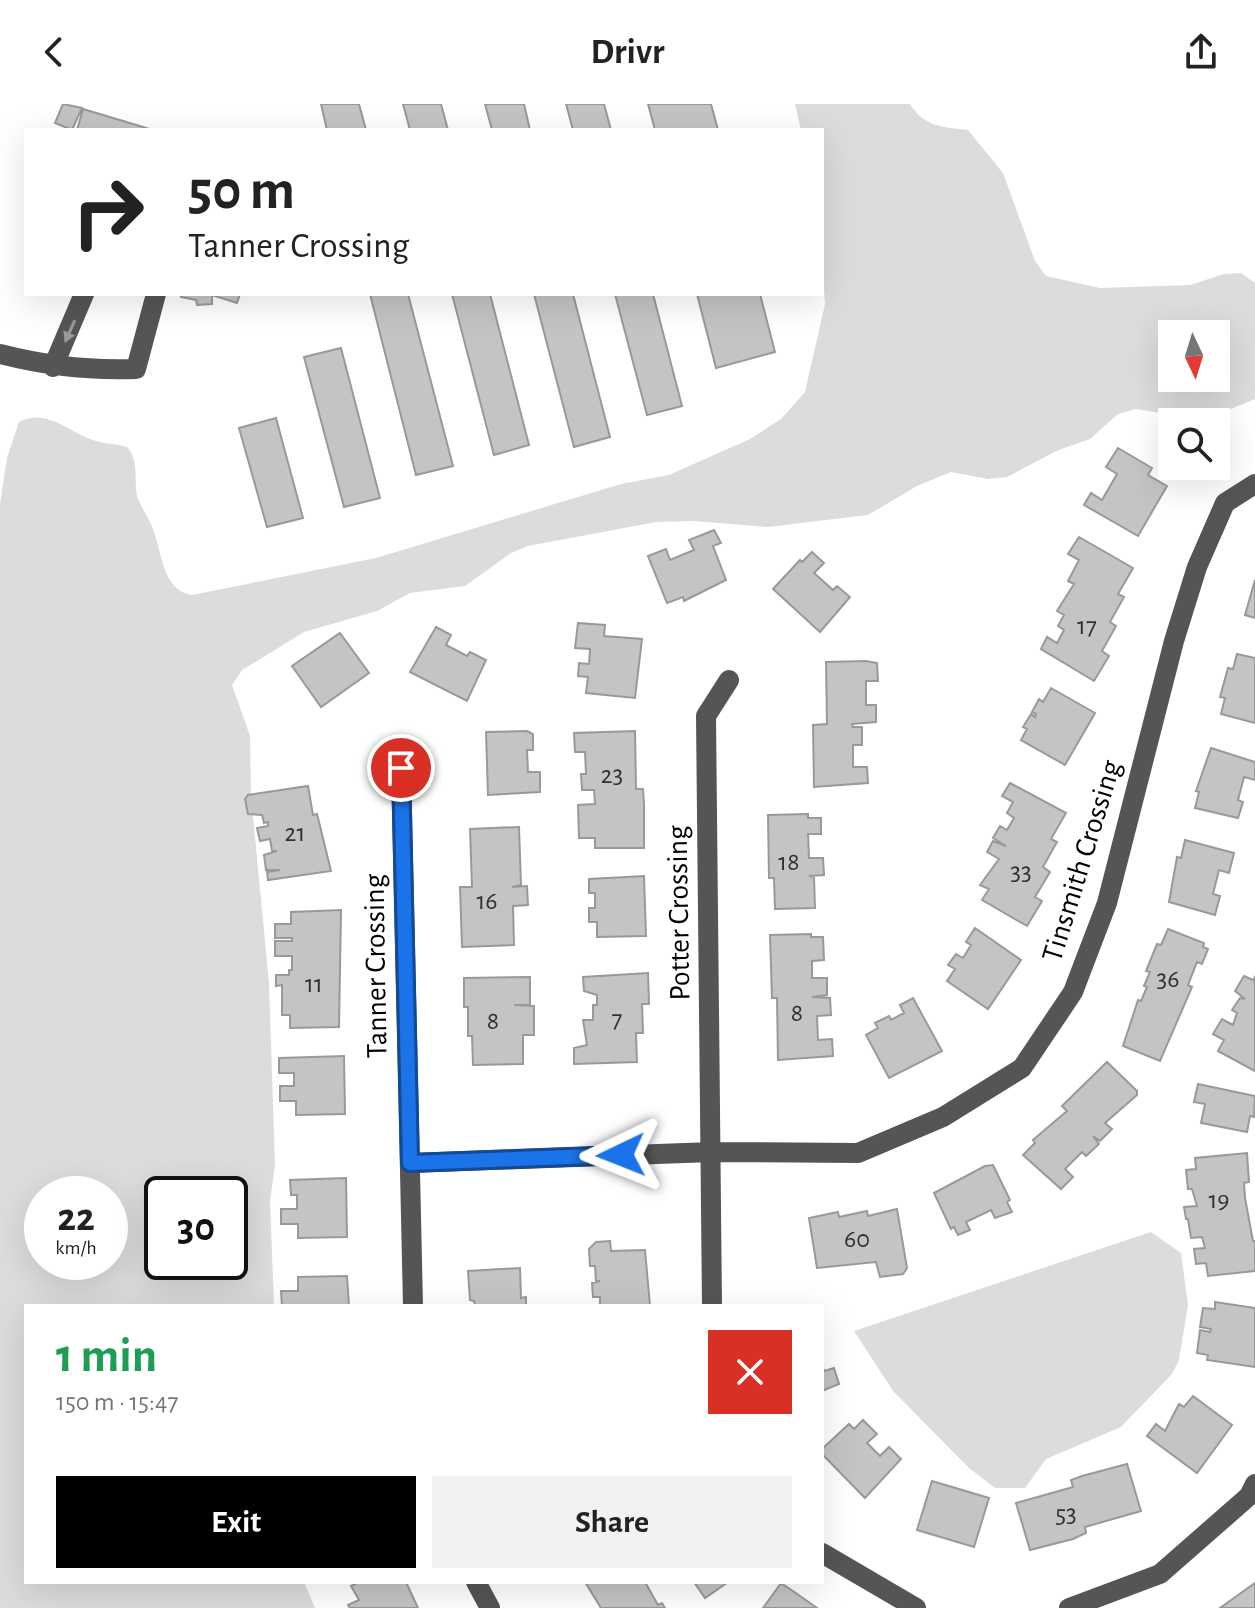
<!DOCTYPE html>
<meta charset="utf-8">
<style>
:root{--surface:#fff;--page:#f2f2f2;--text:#222;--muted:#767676;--accent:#000}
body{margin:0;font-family:"Alegreya Sans",sans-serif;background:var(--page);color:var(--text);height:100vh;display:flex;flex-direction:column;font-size:30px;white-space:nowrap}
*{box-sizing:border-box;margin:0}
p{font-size:26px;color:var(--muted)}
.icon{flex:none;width:44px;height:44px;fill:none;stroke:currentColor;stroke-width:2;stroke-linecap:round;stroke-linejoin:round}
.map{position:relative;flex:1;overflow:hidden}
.sheet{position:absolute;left:24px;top:1200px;width:800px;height:280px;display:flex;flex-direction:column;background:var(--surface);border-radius:0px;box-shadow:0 8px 32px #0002}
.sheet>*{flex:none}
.top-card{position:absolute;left:24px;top:24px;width:800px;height:168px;border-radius:0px;box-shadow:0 8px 32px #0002;background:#fff;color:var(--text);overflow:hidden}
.needle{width:52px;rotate:176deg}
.buttons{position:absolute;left:1158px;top:216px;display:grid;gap:16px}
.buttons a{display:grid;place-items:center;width:72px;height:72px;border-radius:0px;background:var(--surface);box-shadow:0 8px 32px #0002;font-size:40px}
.speed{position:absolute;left:24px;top:1072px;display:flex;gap:16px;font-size:40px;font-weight:700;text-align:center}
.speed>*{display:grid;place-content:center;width:104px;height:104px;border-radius:50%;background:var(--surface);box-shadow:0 8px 32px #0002;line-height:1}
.speed small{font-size:20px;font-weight:400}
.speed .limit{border:4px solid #111;border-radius:12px;background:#fff;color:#111}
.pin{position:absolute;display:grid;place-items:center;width:68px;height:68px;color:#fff;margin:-34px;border:4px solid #fff;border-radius:50%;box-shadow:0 2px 8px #0007}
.me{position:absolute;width:88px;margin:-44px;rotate:268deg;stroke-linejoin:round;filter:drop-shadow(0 0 6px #0008)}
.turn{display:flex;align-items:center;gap:28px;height:168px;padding:0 32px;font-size:36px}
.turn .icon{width:104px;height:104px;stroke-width:2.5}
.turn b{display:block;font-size:56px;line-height:68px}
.round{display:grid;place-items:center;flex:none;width:84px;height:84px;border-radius:0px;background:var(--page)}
.summary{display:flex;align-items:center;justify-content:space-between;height:136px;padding:0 32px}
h1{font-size:48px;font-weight:700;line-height:60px;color:#1e9e55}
.primary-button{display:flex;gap:16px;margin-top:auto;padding:16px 32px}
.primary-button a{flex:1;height:92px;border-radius:0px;background:var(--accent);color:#fff;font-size:32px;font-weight:700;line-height:92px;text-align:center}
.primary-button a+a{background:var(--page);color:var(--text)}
header{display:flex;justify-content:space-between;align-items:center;height:104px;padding:0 32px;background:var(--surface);font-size:36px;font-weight:700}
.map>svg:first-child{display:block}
.green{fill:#dcdcdc;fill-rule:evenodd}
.building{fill:#c4c4c4;stroke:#999;stroke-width:2}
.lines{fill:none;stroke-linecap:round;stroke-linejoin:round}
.minor{stroke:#555;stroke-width:20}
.oneway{fill:#999}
.route-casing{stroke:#114b97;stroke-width:20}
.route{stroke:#1a73e8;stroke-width:14}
.labels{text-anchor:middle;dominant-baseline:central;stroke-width:6;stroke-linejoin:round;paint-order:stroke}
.number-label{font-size:26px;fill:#313131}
.street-label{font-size:30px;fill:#000;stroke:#fff}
</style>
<header><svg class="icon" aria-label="back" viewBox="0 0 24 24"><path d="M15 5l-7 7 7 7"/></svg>Drivr<svg class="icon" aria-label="share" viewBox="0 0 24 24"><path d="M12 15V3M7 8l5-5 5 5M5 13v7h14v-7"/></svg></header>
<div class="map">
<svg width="1255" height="1504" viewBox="0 0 1255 1504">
<rect width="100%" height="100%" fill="#fff"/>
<path class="green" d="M795 0H910C924 23 943 23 968 26L1003 69 1035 157 1046 172 1100 184 1190 181 1224 170 1241 169 1255 179V295L1211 313 1191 314 1136 305 1118 310 1090 335 1056 347 1007 373 988 375 951 368 917 382 868 411 768 423 694 417 656 418 528 442 511 449 465 482 410 489 377 507 304 528 242 566 232 581 250 632 251 691 269 879 275 1061 270 1097 274 1202H26V1478H304L315 1504H0V400L7 354 19 318C45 304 67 326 90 335 101 340 115 339 127 343 139 357 134 374 137 391 140 403 149 413 153 425 162 447 162 487 192 491L376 454 621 380 669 371 750 335 781 315 805 288 825 200 822 151V26H801ZM1172 230H1216V274H1172ZM42 1090H110V1158H42ZM162 1090H230V1158H162Z
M1151 1128 1181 1149 1188 1201 1179 1256 1172 1270 1121 1323 1046 1355 1025 1384H995L969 1364 893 1287 854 1227Z"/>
<path class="building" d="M63 0 82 4 72 26 55 19Z
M321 0H359L366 26H327Z
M403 0H441L448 26H410Z
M485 0H524L530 26H492Z
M566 0H604L611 26H573Z
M648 0H711L718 26H655Z
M83 5 153 26H77Z
M182 190H240L237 199 212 191V200L197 201 196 196 181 193Z
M370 190H408L453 362 416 371Z
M452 190H490L529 341 494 351Z
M534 190H573L610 333 574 343Z
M615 190H653L682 302 647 311Z
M697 190H760L775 248 716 264Z
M341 244 380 394 344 403 304 253Z
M276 314 303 414 267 423 239 324Z
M1118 344 1152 364 1148 371 1167 382 1138 432 1084 401 1091 389 1102 396 1117 370 1106 363Z
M714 426 721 439 713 442 726 476 684 497 683 493 667 499 648 452 666 445 670 456 694 446 689 436Z
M1079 433 1133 464 1118 490 1124 493 1110 518 1116 522 1102 547 1109 552 1094 577 1041 545 1047 533 1057 539 1064 526 1058 522 1064 511 1057 507 1074 480 1068 477 1079 456 1068 450Z
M812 448 824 459 814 469 833 486 837 482 850 493 820 528 773 485 800 456 802 458Z
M1255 476V514L1245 511Z
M578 519 605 521 604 532 642 535 635 594 586 589 588 573 578 572 579 559 589 560 590 545 575 544Z
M436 523 451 531 446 541 467 552 470 548 486 556 467 597 410 568Z
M340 529 369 569 321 603 292 562Z
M1237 550 1255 554V619L1221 610 1225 594 1220 593 1228 564 1233 565Z
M866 557 877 559 878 577H866V601H876V618L852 620 853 623H862V641H853V663H867L868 679 814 683 813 621 827 620 826 558Z
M1051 584 1095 609 1065 661 1021 636 1027 625 1023 623 1031 610 1035 613 1036 610 1032 608 1039 595 1043 598Z
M527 627 533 630V646H527L528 668H540V688L488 691 486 628Z
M635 627 636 685H643L644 700V744H595V734H579L578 701 595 700 594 686H582L581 670H586L585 648H575L574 629Z
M1211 644 1255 658V676L1244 673 1238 696 1243 698 1238 714 1195 704 1199 688 1196 687Z
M1010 679 1066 709 1051 735 1057 738 1043 763 1050 768 1035 793 1042 797 1027 822 982 796 989 785 980 781 999 755 987 748 993 737 1006 742 993 734 1000 722 1007 726 1014 714 1007 709 1013 698 1002 692Z
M308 682 313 711 317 710 331 767 268 776 267 768 280 766H266L264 751 277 747H272L270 735 260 737 257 724 268 722V718L264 719 262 711 248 710 245 695 248 691Z
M808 710V714H821V730H808L809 754H823L824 771 809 772 814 773 815 804 775 805 774 774H769L768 711Z
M519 723 521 781 512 783 527 782 528 801 513 802 514 841 462 843 460 783H472L470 725Z
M1185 736 1234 749 1229 769 1219 766 1213 790 1220 792 1215 811 1169 798 1177 753 1181 754Z
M644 772 646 832 597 833V818H589V804H595V789H589V775Z
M341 806 339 923 290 924V911H282V881L276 882V871H289V866H292V852H275V837H292V834H275V820H291V808Z
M975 824 1021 856 988 905 947 877 955 865 948 861 956 850 963 854 971 841 966 838Z
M1168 825 1204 839 1203 843 1208 845 1202 860 1197 858 1188 881 1192 883 1160 957 1123 942 1138 896 1141 897 1147 883 1144 882 1150 868 1146 867 1157 840 1161 841Z
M811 830V833H823L824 856 812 857V874H827V891L812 893 830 894 831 911 817 912 818 936 832 935 833 952 778 956 777 894H772L770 831Z
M648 869 649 900H642L643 929H636L637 958 574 960V944L587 941 583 916H593V901H597V891L584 887 583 873Z
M1244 872 1253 876 1255 873V967L1218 947 1224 936 1213 930 1222 915 1233 921 1237 909 1232 906 1240 894 1245 895 1235 887Z
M530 873V901H514L534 902V931H523V960L473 961 472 932H468V903H464V874Z
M913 894 942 947 889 974 866 931 878 924 875 919 889 912 891 916 904 909 900 901Z
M344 952 345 1010 296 1011V997H280V982H294V969H279V954Z
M1107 958 1137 987V991L1105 1019 1112 1025 1100 1037 1093 1032 1099 1040 1086 1052 1082 1048 1065 1065 1073 1073 1061 1085 1023 1051 1035 1039 1033 1036 1067 1007 1062 1002Z
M1198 980 1255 992 1254 1013 1250 1012 1247 1028 1201 1019 1205 1000 1194 998Z
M1247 1049 1249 1078 1244 1079 1245 1094 1253 1137H1255V1167L1208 1172 1206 1159 1196 1160 1194 1145 1205 1144 1202 1133 1191 1134 1188 1115H1186L1184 1103 1197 1102 1192 1085H1188L1186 1066 1196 1065 1195 1054Z
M993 1061 1010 1096 1007 1098 1012 1108 995 1114 991 1106 966 1118 970 1126 958 1131 954 1123 951 1125 934 1089 985 1062Z
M346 1074 347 1133 298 1134V1120H281V1105H297V1091H291L290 1076Z
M897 1105 907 1164 903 1170 880 1173 876 1158 817 1164 809 1114 838 1108 839 1113 867 1107 868 1112Z
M610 1137 611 1147 645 1146 650 1202H600V1193H593L592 1179 600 1177H596L595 1162H590L589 1145 596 1138Z
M520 1164 521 1194 526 1193V1202H475L474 1197 470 1196 468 1167Z
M347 1172 349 1202H282L281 1187H298V1173Z
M1215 1198 1255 1204V1263L1207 1256 1208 1251 1197 1249 1200 1226 1210 1228 1211 1225 1200 1223 1203 1204 1215 1205Z
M822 1260 824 1267 834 1264 839 1280 822 1287Z
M1193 1292 1232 1321 1197 1369 1147 1332 1156 1320 1165 1327 1179 1300 1184 1303Z
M863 1316 877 1330 867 1339 880 1352 889 1343 901 1355 865 1394 822 1350V1345L849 1320 854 1325Z
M1127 1360 1141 1407 1085 1423 1086 1429 1073 1435 1030 1446 1016 1399 1073 1383 1071 1376 1082 1372Z
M932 1377 989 1394 974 1443 917 1426Z
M359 1478H406L418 1504H350L348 1501 359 1496 351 1482Z
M585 1478H645L658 1501 662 1499 665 1504H601Z
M694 1478H728L705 1494Z
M781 1479 793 1487 817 1504H763Z
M1255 1479V1504H1220Z"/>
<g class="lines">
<path class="minor" d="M0 250C47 262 88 267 136 265L156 190
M53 263 84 190
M401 664 413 1202
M410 1059 712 1048 858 1049 943 1013 1022 964 1073 888 1107 799 1174 537 1197 463 1225 399 1255 380
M712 1202 706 612 729 576
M822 1449 916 1504
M476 1478 490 1504
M1069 1504 1160 1470 1249 1392 1255 1380"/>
</g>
<defs><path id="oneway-solid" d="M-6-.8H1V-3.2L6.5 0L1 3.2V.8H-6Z" transform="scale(2)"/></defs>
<use class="oneway" href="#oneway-solid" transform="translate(70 227) rotate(114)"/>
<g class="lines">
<g class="route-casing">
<path id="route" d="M401 664 410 1059 621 1051"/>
</g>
<use href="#route" class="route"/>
</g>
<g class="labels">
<g class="number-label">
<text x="1087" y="522">17</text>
<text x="612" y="671">23</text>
<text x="295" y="729">21</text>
<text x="789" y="758">18</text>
<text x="1021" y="768">33</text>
<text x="487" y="797">16</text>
<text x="1168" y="875">36</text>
<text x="314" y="880">11</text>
<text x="797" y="909">8</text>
<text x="617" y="915">7</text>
<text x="493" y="917">8</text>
<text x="1219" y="1096">19</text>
<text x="857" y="1135">60</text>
<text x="1066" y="1410">53</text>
</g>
<g class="street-label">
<text transform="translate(1082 757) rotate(-73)">Tinsmith Crossing</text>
<text transform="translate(679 809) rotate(-91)">Potter Crossing</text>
<text transform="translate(376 862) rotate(-91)">Tanner Crossing</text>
</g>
</g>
</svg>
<div class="buttons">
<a><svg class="needle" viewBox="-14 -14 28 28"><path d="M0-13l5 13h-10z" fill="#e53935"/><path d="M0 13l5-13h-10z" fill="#767676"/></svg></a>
<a><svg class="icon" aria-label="search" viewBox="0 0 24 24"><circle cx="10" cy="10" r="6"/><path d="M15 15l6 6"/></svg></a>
</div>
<div class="speed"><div>22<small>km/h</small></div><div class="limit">30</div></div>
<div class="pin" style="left:401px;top:664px;background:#d93025"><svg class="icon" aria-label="arrive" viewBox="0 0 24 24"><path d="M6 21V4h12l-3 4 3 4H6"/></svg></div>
<svg class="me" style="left:621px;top:1051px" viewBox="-20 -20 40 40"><path d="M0-17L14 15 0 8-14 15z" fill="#1a73e8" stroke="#fff" stroke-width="4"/></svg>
<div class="top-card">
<div class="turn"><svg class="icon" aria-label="right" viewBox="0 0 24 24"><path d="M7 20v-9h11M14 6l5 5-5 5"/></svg><div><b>50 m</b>Tanner Crossing</div></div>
</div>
<section class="sheet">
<div class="summary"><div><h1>1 min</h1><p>150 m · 15:47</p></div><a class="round" style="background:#d93025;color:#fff"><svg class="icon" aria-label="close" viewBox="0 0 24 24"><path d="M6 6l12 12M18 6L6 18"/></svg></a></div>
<div class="primary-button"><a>Exit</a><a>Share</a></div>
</section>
</div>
